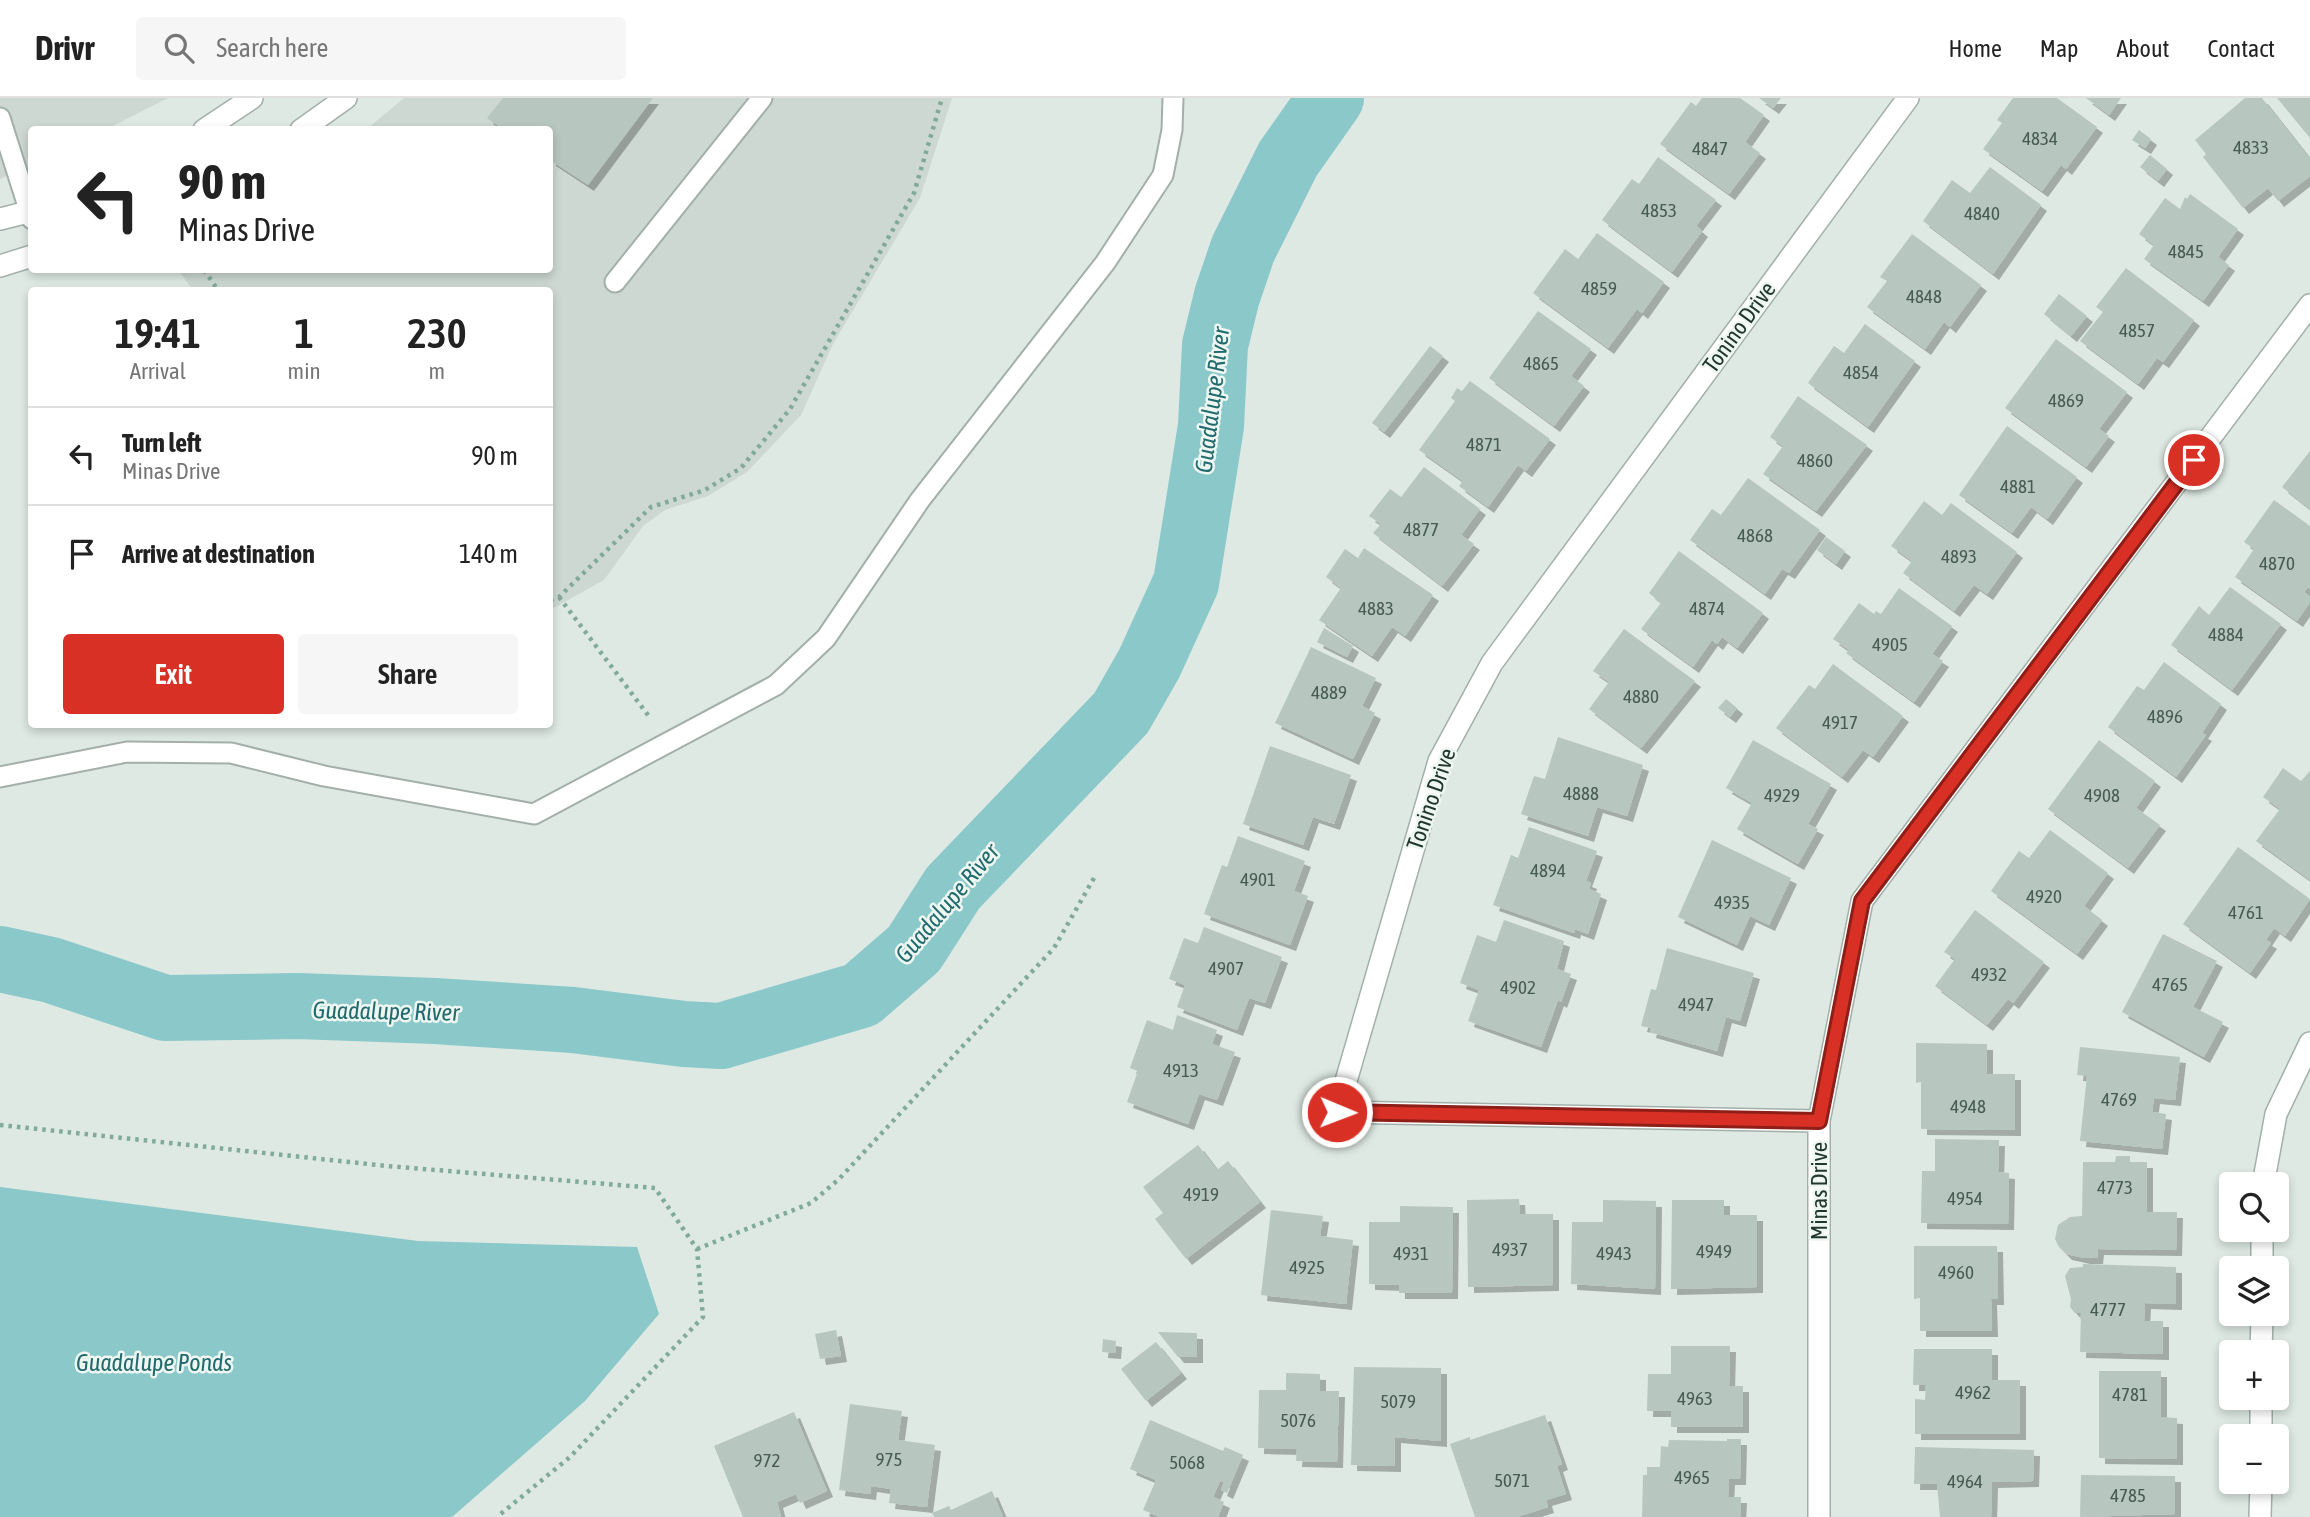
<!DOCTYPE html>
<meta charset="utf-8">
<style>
:root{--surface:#fff;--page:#f6f6f6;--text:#222;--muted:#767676;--line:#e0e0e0;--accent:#d93025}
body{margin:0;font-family:"Asap Condensed",sans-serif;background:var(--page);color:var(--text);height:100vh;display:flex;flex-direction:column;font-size:26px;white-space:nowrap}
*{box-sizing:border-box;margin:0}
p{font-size:23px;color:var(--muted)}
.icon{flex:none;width:38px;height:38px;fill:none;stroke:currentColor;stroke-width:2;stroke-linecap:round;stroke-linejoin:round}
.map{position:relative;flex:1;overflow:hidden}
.panel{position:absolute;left:28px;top:189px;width:525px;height:441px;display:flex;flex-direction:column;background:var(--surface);border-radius:7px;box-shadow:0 4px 10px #0003}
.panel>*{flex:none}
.hud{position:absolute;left:28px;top:28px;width:525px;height:147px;border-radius:7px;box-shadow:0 4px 10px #0003;background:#fff;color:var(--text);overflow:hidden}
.fabs{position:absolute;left:2219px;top:1074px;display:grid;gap:14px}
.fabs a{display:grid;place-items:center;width:70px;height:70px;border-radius:7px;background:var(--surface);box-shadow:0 4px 10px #0003;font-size:35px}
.pin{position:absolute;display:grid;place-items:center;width:60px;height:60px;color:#fff;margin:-30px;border:4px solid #fff;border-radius:50%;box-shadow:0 2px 7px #0007}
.me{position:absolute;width:77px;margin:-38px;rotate:91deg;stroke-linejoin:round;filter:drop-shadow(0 0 5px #0008)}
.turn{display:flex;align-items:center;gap:24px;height:147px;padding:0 35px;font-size:32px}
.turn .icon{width:91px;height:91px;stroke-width:2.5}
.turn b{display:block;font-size:49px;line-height:60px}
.eta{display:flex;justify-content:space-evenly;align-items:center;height:119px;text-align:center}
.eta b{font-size:42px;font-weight:600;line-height:49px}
.cta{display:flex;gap:14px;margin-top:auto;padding:14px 35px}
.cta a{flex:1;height:80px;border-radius:7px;background:var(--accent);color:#fff;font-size:28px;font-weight:600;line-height:80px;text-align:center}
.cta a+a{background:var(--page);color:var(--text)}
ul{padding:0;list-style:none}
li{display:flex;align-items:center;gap:21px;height:98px;padding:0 35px;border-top:2px solid var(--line)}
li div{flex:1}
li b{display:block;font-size:26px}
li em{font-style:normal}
header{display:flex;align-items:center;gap:42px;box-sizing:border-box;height:98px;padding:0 35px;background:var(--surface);border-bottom:2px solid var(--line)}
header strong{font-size:33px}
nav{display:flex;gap:38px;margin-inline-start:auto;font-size:24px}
.search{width:490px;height:63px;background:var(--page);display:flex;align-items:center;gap:18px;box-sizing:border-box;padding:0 24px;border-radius:7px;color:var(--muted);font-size:26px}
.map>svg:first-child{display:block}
.built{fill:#cdd8d2}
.water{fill:#8ac8ca}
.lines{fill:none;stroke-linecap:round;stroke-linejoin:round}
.river{stroke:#8ac8ca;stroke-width:66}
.building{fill:#b7c6be;filter:url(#shadow)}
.service-casing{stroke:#a2b0a9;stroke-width:23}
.minor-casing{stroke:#a2b0a9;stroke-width:24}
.tertiary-casing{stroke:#a2b0a9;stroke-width:24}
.path{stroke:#81aa98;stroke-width:4.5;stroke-dasharray:3.5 5;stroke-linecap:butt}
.service{stroke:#fff;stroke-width:19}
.minor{stroke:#fff;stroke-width:21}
.tertiary{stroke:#fff;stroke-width:21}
.route-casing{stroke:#8d1f18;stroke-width:18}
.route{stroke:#d93025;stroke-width:12}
.labels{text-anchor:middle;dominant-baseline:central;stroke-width:5;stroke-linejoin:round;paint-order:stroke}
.number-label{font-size:19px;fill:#465b52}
.street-label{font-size:23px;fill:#21372e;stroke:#eef6f1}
.water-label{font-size:24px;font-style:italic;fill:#216a6d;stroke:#eef6f1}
</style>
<header>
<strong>Drivr</strong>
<div class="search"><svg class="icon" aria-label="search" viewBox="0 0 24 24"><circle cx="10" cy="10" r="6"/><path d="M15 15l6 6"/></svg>Search here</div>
<nav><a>Home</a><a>Map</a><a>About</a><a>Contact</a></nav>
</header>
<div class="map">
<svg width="2310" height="1419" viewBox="0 0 2310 1419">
<defs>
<filter id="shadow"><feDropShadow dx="6" dy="6" stdDeviation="0" flood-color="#0004"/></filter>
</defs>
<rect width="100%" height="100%" fill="#dee9e3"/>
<path class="built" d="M0 0H168L107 31 32 32 31 66 0 81Z
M404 0H952L920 100 833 246 801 317 747 374 708 398 665 412 643 428 604 482 550 512V192H193L178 172H550V32L367 31Z"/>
<path class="water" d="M0 1089 418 1143 637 1149 659 1216 585 1303 452 1419H0Z"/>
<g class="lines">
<path class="river" d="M0 861 51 872 165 910 298 908 435 913 573 922 684 936 721 938 861 897 914 851 953 790 1121 615 1149 566 1186 485 1211 328 1215 247 1227 198 1243 151 1288 61 1331 0"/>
</g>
<path class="building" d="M503 0H653L588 87 550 62V32H504L487 20Z
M1702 0H1740L1764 17 1745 44 1760 55 1729 96 1660 46 1691 4 1696 8Z
M1759 0H1781L1773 10Z
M2013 0H2057L2097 29 2066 71 2061 67 2042 93 1983 51 2002 25 1997 22Z
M2086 0H2121L2109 17Z
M2245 0H2262L2310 61V78L2278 103 2268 90 2243 110 2203 59 2206 56 2195 42Z
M2277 0H2310V40Z
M2139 32 2151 41 2145 50 2132 42Z
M2150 57 2167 71 2158 83 2140 69Z
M1658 59 1716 102 1696 128 1702 133 1672 174 1602 122 1632 81 1639 86Z
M1990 69 2041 107 1993 176 1923 123 1952 82 1970 95Z
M2190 96 2238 131 2218 159 2229 167 2203 203 2144 161 2154 147 2139 136 2165 100 2180 111 2185 99 2187 101Z
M1597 135 1664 184 1642 215 1637 211 1608 250 1533 195 1565 151 1578 161Z
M1912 136 1981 187 1950 229 1944 224 1925 251 1867 209 1887 183 1880 179Z
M2126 170 2194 222 2163 264 2157 260 2138 286 2080 243 2103 214 2096 209Z
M2059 196 2087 218 2071 238 2044 216Z
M1538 213 1591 251 1571 278 1584 288 1554 328 1489 280Z
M1865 226 1915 263 1868 329 1808 285 1834 248 1844 255Z
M2056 241 2127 294 2099 331 2109 338 2086 369 2005 310Z
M1430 248 1443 258 1384 334 1372 325Z
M1470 283 1550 341 1526 373 1518 367 1488 409 1459 388 1463 383 1419 352 1455 303 1451 300 1457 290 1462 293Z
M1798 298 1867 347 1816 413 1763 376 1783 348 1770 339Z
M2007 328 2077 379 2047 421 2031 409 2012 435 1959 397Z
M2310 353V411L2282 389Z
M1424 369 1480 411 1461 437 1474 446 1442 488 1373 435 1381 426 1369 418 1390 391 1401 399Z
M1748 380 1820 432 1789 475 1782 471 1765 496 1690 442 1712 411 1721 417Z
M2274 402 2310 428V491L2308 489 2304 494 2310 499V504L2297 523 2235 479 2254 451 2244 444Z
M1924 403 1942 417 1951 405 2017 454 1987 496 1974 487 1954 513 1903 475 1912 463 1891 448Z
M1826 439 1845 453 1836 466 1817 452Z
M1364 450 1433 497 1405 538 1392 529 1372 558 1319 522 1341 490 1326 479 1345 451 1358 460Z
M1679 453 1763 515 1737 550 1722 539 1717 546 1712 542 1693 569 1641 531 1661 505 1649 495Z
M2230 489 2281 526 2232 592 2171 547 2199 508 2209 517Z
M1899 490 1952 528 1932 556 1943 563 1914 604 1846 555 1849 552 1833 541 1859 505 1874 516 1876 513 1881 516Z
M1324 530 1353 548 1347 559 1317 544Z
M1624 531 1695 583 1641 650 1589 611 1609 584 1593 573Z
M1311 549 1376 580 1362 608 1375 615 1353 661 1275 625Z
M2164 564 2221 606 2202 635 2206 637 2176 679 2108 629 2137 588 2144 592Z
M1833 566 1903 618 1873 659 1863 652 1842 679 1776 630 1809 587 1815 591Z
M1726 601 1737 610 1730 619 1718 610Z
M1558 639 1643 667 1627 718 1597 709 1588 738 1521 716 1534 678 1545 681Z
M1753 642 1831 686 1808 726 1818 731 1798 766 1737 731 1752 705 1726 690Z
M2099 642 2155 683 2136 710 2160 727 2128 770 2048 711Z
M1270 648 1351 677 1334 726 1313 719 1303 747 1243 726Z
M2283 670 2301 683 2310 673V782L2256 743 2280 711 2263 699Z
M1529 729 1597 753 1586 783 1591 785 1589 791 1601 796 1588 836 1575 831 1574 835 1493 807 1511 757 1518 760Z
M2050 732 2108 775 2084 808 2102 822 2077 856 1991 793 2019 753 2029 760Z
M1238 738 1305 763 1294 793 1308 798 1290 847 1204 816 1222 767 1227 769Z
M1712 742 1791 780 1769 827 1750 818 1737 847 1678 819Z
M2238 749 2310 801 2285 838 2274 830 2266 842 2271 845 2250 875 2183 826Z
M1975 812 2044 864 2013 905 2008 901 1987 927 1935 888 1955 861 1944 854Z
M1504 822 1564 843 1557 871 1571 876 1561 904 1558 902 1541 949 1468 923 1479 892 1460 885 1477 837 1496 844Z
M1204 829 1282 859 1265 905 1249 900 1237 932 1177 909 1185 887 1169 881 1184 840 1198 845Z
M2163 836 2217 863 2193 909 2223 924 2204 959 2122 914Z
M1667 850 1754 875 1740 923 1726 919 1717 953 1650 934 1651 930 1641 928 1651 891 1656 892Z
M1177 917 1217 932 1212 946 1235 954 1217 1002 1199 996 1188 1026 1127 1004 1138 973 1130 970 1147 922 1173 932Z
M1916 945 1987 946V976H2015V1032L1921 1031V984L1916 985Z
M2080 949 2180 959 2175 1002 2154 1000 2152 1014 2166 1016 2162 1051 2080 1043 2087 978 2077 977Z
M1935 1041 1999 1042 1998 1074 2009 1075 2008 1126 1921 1125 1922 1073H1935Z
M1198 1047 1217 1072 1228 1063 1260 1104 1186 1161 1155 1121 1163 1115 1143 1089Z
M2116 1058H2130V1064H2147V1114H2177L2176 1152 2098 1151 2097 1160H2084L2066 1156 2059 1149 2055 1141 2058 1127 2070 1119 2082 1118 2083 1064H2115Z
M1519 1101 1520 1116H1553V1187L1468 1189 1467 1102Z
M1603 1102 1656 1103 1655 1191 1571 1186 1572 1124H1603Z
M1672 1102H1724V1117H1757V1189L1671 1191Z
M1400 1108 1453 1109 1452 1195H1399V1187L1369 1186V1124H1400Z
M1271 1112 1323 1118 1320 1138 1353 1142 1346 1206 1261 1197Z
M1914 1148H1997L1998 1201H1991L1992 1233H1920V1200L1914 1201Z
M2083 1166 2176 1169V1206L2145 1205 2144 1223H2163V1256L2080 1254 2081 1215H2075L2070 1209 2071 1201 2065 1178 2070 1170 2083 1169Z
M836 1232 841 1258 820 1261 815 1236Z
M1158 1234 1197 1235V1259H1178Z
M1103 1241 1116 1243 1115 1255 1102 1254Z
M1156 1244 1181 1275 1146 1303 1121 1271Z
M1671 1248H1730L1729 1288H1743V1329H1671V1313H1647L1648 1276H1671Z
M1914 1251H1992V1282H2020V1336H1915V1301L1925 1302 1926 1287H1913Z
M1354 1269 1441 1270V1343L1395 1339V1368L1351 1367Z
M2099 1273H2161V1319L2177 1320V1361L2099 1360Z
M1286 1275 1320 1276V1293H1339L1337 1364 1296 1363 1297 1351 1258 1350 1259 1292H1286Z
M850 1306 902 1313 898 1342 935 1347 927 1409 889 1405 891 1391 871 1388 870 1396 839 1392Z
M794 1314 827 1393 800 1405 796 1396 777 1404 781 1419H743L714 1348Z
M1545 1317 1562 1366 1557 1368 1566 1396 1546 1402 1548 1409 1517 1419H1475L1450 1346 1470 1339V1342Z
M1150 1322 1223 1353 1225 1349 1243 1357 1227 1395 1221 1392 1224 1384 1220 1383 1213 1399 1224 1404 1218 1419H1160L1143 1412 1156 1382 1130 1371Z
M1727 1341H1741L1740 1381H1729L1728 1399H1741L1740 1419H1642L1643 1377H1647V1369H1660L1661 1348 1668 1349 1669 1342 1727 1343Z
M1915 1349 2034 1352 2033 1383 1992 1384 1991 1419H1940L1937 1386H1914Z
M2081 1377 2175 1378V1416L2080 1419Z
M992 1393 1003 1419H934L932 1415 949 1408 951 1412Z"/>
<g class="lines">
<g class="service-casing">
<path id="service" d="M0 20 32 121
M615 184 762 0
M0 679 127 654 231 655 324 678 534 716 776 587 826 540 920 402 1105 165 1163 77 1172 32 1173 0"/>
</g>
<g class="minor-casing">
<path id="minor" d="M1819 1023 1337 1014 1439 663 1492 565 1908 0
M2263 1087 2276 1016 2310 945
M2262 1171V1132
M2261 1255 2262 1216
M2261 1339V1300
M1819 1419V1023L1862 803 2310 207
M2260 1419 2261 1384"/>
</g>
<g class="tertiary-casing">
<path id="tertiary" d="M204 32 252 0
M301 32 346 0
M0 121 32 113
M0 168 32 158"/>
</g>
<path class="path" d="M204 172 218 192
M559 499 651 621
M550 502 559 499 651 409 705 392 741 370 790 311 914 95 942 0
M0 1027 387 1068 655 1090 697 1151 703 1219 570 1359 497 1419
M697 1151 811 1105 839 1081 1054 850 1094 780"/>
<use href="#service" class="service"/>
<use href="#minor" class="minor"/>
<use href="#tertiary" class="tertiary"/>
</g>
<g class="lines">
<g class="route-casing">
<path id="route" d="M1337 1014 1819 1023 1862 803 2194 362"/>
</g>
<use href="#route" class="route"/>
</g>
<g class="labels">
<g class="number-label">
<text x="2040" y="40">4834</text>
<text x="2251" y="49">4833</text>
<text x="1710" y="50">4847</text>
<text x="1659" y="112">4853</text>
<text x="1982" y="115">4840</text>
<text x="2186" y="153">4845</text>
<text x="1599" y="190">4859</text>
<text x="1924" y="198">4848</text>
<text x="2137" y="232">4857</text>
<text x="1541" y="265">4865</text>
<text x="1861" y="274">4854</text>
<text x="2066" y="302">4869</text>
<text x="1484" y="346">4871</text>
<text x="1815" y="362">4860</text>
<text x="2018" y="388">4881</text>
<text x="1421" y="431">4877</text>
<text x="1755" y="437">4868</text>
<text x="1959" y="458">4893</text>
<text x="2277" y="465">4870</text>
<text x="1376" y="510">4883</text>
<text x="1707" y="510">4874</text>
<text x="2226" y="536">4884</text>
<text x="1890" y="546">4905</text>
<text x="1329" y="594">4889</text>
<text x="1641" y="598">4880</text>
<text x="2165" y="618">4896</text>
<text x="1840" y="624">4917</text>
<text x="1581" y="695">4888</text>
<text x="1782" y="697">4929</text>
<text x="2102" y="697">4908</text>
<text x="1548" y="772">4894</text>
<text x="1258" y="781">4901</text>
<text x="2044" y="798">4920</text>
<text x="1732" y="804">4935</text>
<text x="2246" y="814">4761</text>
<text x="1226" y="870">4907</text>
<text x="1989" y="876">4932</text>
<text x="2170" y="886">4765</text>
<text x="1518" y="889">4902</text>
<text x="1696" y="906">4947</text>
<text x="1181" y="972">4913</text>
<text x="2119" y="1001">4769</text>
<text x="1968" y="1008">4948</text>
<text x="2115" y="1089">4773</text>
<text x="1201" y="1096">4919</text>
<text x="1965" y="1100">4954</text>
<text x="1510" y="1151">4937</text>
<text x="1714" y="1153">4949</text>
<text x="1411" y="1155">4931</text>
<text x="1614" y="1155">4943</text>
<text x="1307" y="1169">4925</text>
<text x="1956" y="1174">4960</text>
<text x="2108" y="1211">4777</text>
<text x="1973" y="1294">4962</text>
<text x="2130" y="1296">4781</text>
<text x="1695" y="1300">4963</text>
<text x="1398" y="1303">5079</text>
<text x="1298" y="1322">5076</text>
<text x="889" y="1361">975</text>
<text x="767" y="1362">972</text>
<text x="1187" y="1364">5068</text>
<text x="1692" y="1379">4965</text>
<text x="1512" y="1382">5071</text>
<text x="1965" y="1383">4964</text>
<text x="2128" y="1397">4785</text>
</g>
<g class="street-label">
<text transform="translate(1739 229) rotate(-54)">Tonino Drive</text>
<text transform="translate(1431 701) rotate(-71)">Tonino Drive</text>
<text transform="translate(1819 1093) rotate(-90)">Minas Drive</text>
</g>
<g class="water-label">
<text transform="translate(1212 302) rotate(-83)">Guadalupe River</text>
<text transform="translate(947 805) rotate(-50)">Guadalupe River</text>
<text transform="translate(386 913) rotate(1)">Guadalupe River</text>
<text x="154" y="1264">Guadalupe Ponds</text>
</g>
</g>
</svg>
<div class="fabs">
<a><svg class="icon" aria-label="search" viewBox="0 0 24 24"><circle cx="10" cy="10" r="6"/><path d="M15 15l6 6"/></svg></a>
<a><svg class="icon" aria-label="layers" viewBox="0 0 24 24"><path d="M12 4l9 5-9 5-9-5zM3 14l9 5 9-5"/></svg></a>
<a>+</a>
<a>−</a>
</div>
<div class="pin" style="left:2194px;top:362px;background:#d93025"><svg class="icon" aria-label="arrive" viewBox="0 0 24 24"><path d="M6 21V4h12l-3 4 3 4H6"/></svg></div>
<svg class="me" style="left:1337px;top:1014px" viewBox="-20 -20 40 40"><circle r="17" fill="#d93025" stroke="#fff" stroke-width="3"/><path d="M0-11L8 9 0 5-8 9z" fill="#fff"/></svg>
<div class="hud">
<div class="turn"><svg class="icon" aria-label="left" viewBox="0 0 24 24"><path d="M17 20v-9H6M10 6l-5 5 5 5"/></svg><div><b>90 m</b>Minas Drive</div></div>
</div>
<section class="panel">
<div class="eta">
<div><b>19:41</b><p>Arrival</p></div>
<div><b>1</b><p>min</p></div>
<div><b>230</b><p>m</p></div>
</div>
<ul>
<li><svg class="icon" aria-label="left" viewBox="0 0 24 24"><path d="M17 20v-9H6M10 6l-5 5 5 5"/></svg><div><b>Turn left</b><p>Minas Drive</p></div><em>90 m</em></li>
<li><svg class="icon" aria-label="arrive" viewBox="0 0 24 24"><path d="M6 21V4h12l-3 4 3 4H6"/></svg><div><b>Arrive at destination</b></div><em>140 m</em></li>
</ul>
<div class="cta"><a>Exit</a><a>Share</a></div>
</section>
</div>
